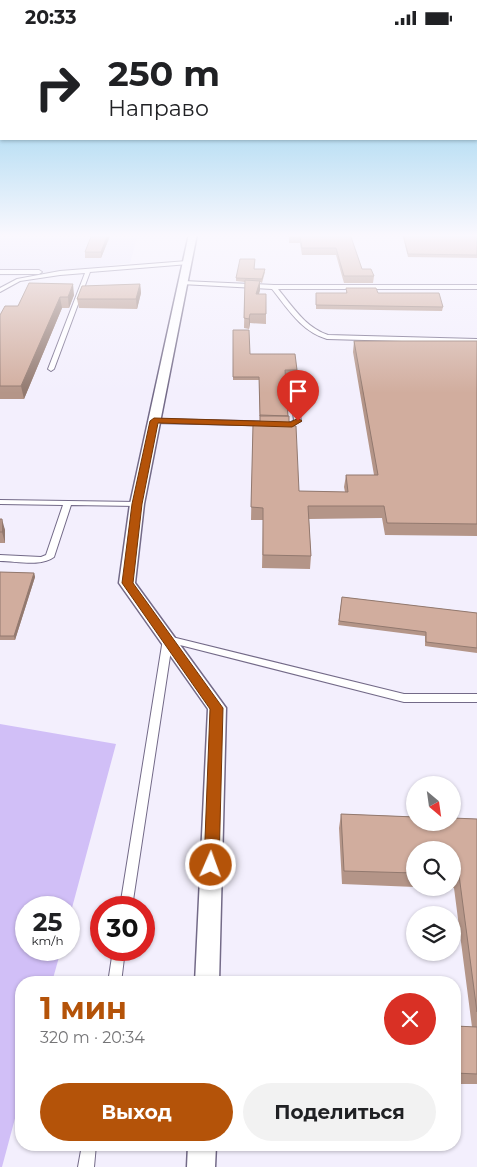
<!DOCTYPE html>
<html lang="ru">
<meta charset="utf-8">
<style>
:root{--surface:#fff;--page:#f2f2f2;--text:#202124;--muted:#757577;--accent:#b45309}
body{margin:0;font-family:Montserrat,sans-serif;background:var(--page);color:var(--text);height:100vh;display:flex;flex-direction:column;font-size:19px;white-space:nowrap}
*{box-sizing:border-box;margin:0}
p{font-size:16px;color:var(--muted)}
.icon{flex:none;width:28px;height:28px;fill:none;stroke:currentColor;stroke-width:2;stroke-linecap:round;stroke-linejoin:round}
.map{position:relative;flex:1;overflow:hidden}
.side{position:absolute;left:15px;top:941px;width:446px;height:175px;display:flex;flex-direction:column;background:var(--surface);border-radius:20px;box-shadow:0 1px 4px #0004}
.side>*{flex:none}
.top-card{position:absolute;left:0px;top:0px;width:478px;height:105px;box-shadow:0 1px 4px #0004;background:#fff;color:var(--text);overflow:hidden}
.needle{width:32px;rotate:151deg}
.tools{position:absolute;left:406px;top:741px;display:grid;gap:10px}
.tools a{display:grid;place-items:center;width:55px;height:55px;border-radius:50%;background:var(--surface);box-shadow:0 1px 4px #0004;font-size:25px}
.speed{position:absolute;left:15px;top:861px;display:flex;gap:10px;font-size:25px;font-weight:700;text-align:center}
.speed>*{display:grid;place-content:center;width:65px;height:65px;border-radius:50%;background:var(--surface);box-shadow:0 1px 4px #0004;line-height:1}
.speed small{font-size:12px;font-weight:400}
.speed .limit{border:8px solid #d22;background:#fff;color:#111}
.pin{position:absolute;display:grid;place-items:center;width:42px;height:42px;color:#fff;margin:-51px -21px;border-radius:50% 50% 50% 0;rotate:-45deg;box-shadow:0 0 5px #0007}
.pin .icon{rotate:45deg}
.me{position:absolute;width:55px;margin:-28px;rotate:2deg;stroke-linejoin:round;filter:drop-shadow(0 0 4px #0008)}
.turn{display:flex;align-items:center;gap:18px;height:105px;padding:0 25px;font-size:22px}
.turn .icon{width:65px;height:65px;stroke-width:2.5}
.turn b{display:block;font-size:35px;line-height:42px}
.round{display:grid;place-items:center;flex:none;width:52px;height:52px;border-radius:26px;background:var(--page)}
.headline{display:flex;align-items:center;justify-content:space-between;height:85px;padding:0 25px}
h1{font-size:30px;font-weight:700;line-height:38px;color:var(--accent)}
.action{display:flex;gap:10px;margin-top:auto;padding:10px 25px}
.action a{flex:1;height:58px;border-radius:30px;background:var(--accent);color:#fff;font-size:20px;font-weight:700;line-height:58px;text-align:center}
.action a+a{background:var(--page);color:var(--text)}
.status{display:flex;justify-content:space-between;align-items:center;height:35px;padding:0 25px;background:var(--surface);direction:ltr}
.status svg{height:14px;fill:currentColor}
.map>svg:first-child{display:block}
.industrial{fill:#e8e4fa}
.green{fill:#d1bff7}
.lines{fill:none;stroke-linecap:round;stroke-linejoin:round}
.service-casing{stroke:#736a88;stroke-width:2}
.minor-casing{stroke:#736a88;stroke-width:3}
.service{fill:#fff;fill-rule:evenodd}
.minor{fill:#fff;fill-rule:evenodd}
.wall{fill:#b49588}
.shaded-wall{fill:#92796f}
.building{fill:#d1ad9e;stroke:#92796f}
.route{fill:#b45309;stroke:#753606}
</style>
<div class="status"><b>20:33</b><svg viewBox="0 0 49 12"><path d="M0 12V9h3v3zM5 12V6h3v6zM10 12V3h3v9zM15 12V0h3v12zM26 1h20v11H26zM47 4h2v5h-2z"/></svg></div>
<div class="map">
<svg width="477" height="1132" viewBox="0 0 477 1132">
<rect width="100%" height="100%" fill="#f3effd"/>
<path class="industrial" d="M0 199H138L130 228 17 241H0Z"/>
<path class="green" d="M0 689 116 709 69 884V872H26V915H61L52 947 21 948V1061L2 1132H0Z"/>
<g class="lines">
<g class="service-casing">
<path id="service" d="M187 226 189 227V229L90 237 54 334 51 336 48 334 85 238 60 240 20 246 0 257V253L17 244 60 236Z
M0 235H39L42 237 39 239H0Z
M183 246 274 250H477V254H278C293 272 305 292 328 300L477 304V308L327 304C301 296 288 274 272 254L181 249 180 248Z
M295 368 298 370 301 386 292 391 154 388 151 386 154 384 291 387 294 385 292 370Z
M0 465 137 467 141 469 137 471 71 470 54 522C41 532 16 526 0 526V520L41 522 46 520 63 470 0 469Z
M168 601 404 659H477V667H404L172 608 132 872H120L163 604 165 602Z
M113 915H125L121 948H108Z
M82 1110H96L94 1132H78Z"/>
</g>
<g class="minor-casing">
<path id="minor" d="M189 199H197L144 469 135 548 226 673 219 948H195L208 674 119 548 130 469Z
M188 1110H216L215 1132H187Z"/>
</g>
<use href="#service" class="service"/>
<use href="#minor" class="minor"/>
</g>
<path class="wall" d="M92 199H110V201L101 223H85V217Z
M289 199H350L362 234 374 241 373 248H344L336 220H302L300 208H289Z
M403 199 477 200V223L408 222 403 202Z
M255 224 254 234 265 237 262 248 260 247V255L259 259H266V289L250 288 249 294 244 293 245 247 236 246V243Z
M29 248 74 260 69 273H62L24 364H0V280L18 271Z
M140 249 141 258 137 274 79 273 77 264Z
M346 253 378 258 443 272 442 276 316 274V258H346Z
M233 295 250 319 297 335V339H286L288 381 299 456 345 457 344 452 346 440H374L353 317 354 306H477V501L385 500 382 483 309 484 311 521 310 534 262 533 263 485H251L253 390H260L259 345H233Z
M0 484 5 495V508H0Z
M0 537 34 538 35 542 15 605H0Z
M342 562 477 578V618L425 611V601L338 590Z
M341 779 477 784V1049H455V991L472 992 454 853 440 852H452V815H415V852L342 849 339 793Z"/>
<path class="shaded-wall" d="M108 199H110V201L101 223V217Z
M260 246V255L256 268V259Z
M73 249 74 260 69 273 68 262Z
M140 249 141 258 137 274 136 264Z
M60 262 62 273 24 364 21 351Z
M250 279V288L249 294V284Z
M2 484 5 495V508L2 497Z
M34 538 35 542 15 605 14 601Z"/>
<path class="building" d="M92 199H108L101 217H85Z
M289 199H350L362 234H371L374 241H344L336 213H302L300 202H289Z
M403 199 477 200V220L408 219Z
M240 224H255L254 234H265L262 244 236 243Z
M245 245 260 246 256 259H266V279H250L249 284 244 283Z
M29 248 73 249 68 262H60L21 351H0V280L5 271H18Z
M140 249 136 264H77L82 251Z
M346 253H376L378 258H439L443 272 316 270V258H347Z
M233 295H249L250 319H295L297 335H285L288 381H260L259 342H233Z
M354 306H477V489L387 488 384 471H308L311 521 263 520V473L251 472 253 390H260V380L289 381V391H296L299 456 348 457 346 440H378Z
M0 484H2V497H0Z
M0 537 34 538 14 601H0Z
M342 562 477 578V613L426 607V597L339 586Z
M341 779 415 782V788H452V783L477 784V977L459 840H452V815H415V838L344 836Z
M455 991 477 992V1039L455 1038Z"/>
<linearGradient id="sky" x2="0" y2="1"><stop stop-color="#79c6ea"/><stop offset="0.56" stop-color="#faf8fe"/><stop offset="1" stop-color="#faf8fe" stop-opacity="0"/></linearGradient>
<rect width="477" height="358" fill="url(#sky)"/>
<path class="route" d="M154 383 291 387 298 383 302 386 292 392 158 388 142 469 133 548 223 673 219 830 217 835 211 837 206 835 204 830 210 674 122 548 132 469 150 386Z"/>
</svg>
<div class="tools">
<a><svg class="needle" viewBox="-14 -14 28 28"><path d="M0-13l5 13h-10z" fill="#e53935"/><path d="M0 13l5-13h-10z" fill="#757577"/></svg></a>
<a><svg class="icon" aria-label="search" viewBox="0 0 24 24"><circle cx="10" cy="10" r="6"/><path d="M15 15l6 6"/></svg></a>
<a><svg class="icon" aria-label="layers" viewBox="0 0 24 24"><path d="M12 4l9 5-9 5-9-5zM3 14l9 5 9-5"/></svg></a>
</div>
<div class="speed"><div>25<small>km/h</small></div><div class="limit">30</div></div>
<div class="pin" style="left:298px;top:386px;background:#d93025"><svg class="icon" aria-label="arrive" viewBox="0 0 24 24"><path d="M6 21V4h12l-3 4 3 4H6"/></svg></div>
<svg class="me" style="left:211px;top:830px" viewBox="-20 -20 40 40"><circle r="17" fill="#b45309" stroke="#fff" stroke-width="3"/><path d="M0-11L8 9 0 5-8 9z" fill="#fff"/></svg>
<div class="top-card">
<div class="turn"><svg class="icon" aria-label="right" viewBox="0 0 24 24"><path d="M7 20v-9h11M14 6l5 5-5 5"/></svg><div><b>250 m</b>Направо</div></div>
</div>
<section class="side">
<div class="headline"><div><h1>1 мин</h1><p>320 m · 20:34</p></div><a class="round" style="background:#d93025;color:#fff"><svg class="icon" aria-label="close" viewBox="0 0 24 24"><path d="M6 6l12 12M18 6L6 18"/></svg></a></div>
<div class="action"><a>Выход</a><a>Поделиться</a></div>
</section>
</div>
